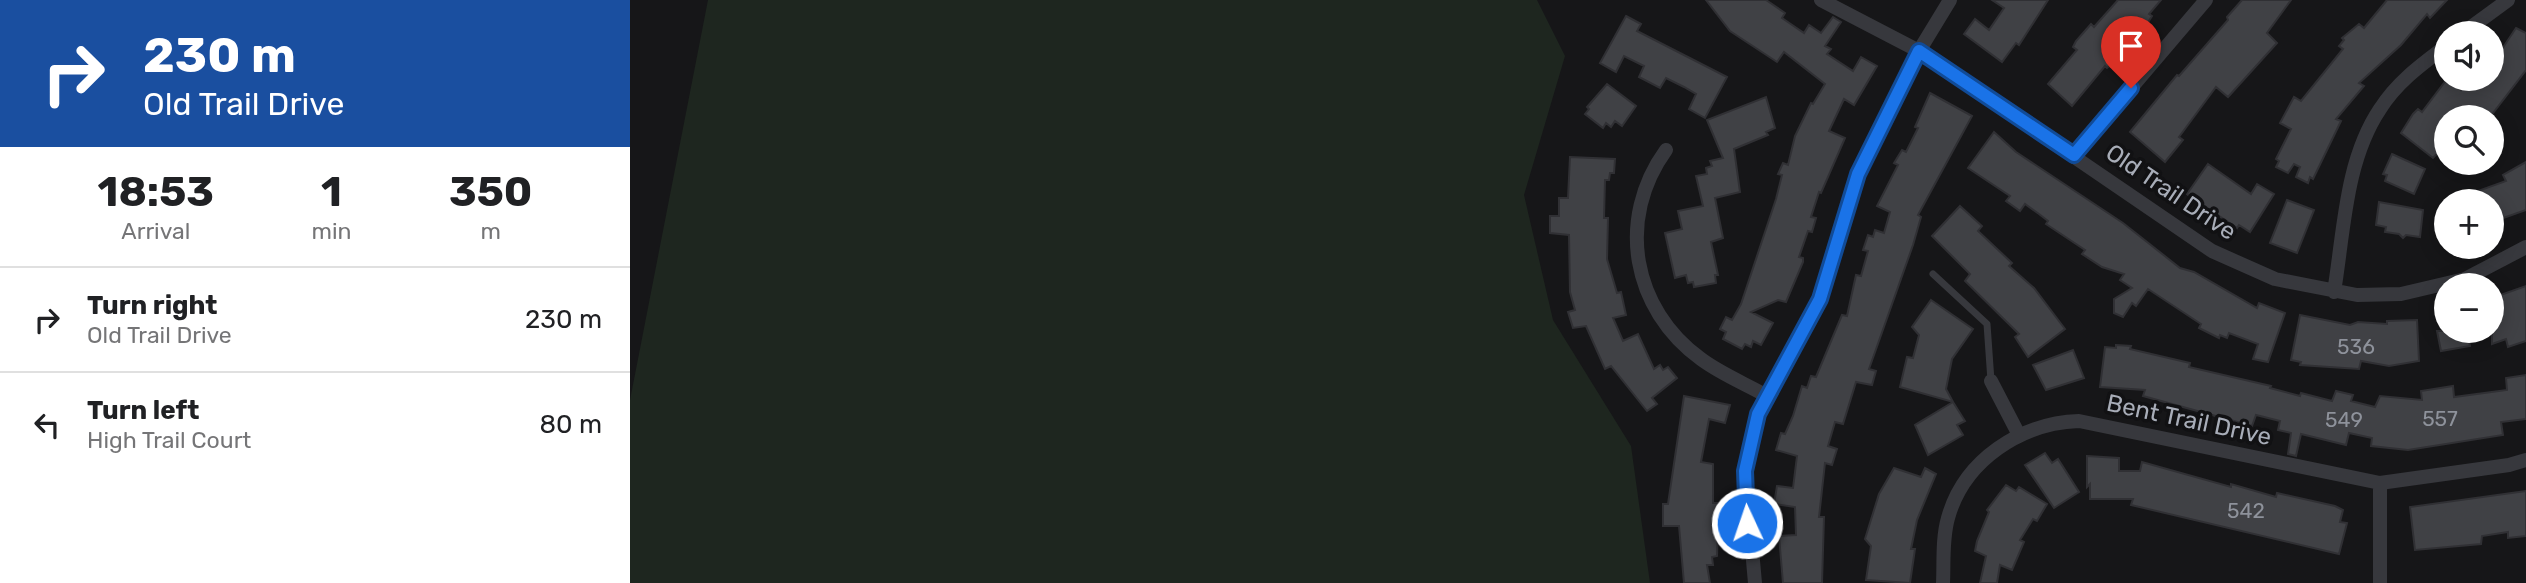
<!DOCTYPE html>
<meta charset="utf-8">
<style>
:root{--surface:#fff;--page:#f6f6f6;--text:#202124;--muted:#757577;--line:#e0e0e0}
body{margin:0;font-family:Rubik,sans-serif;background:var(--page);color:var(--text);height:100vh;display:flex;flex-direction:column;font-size:26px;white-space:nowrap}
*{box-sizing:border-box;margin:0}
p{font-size:23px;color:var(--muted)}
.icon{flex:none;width:38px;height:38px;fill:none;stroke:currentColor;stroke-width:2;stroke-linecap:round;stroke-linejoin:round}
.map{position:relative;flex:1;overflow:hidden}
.panel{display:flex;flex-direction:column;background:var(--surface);width:630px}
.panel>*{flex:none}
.guide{background:#1a4fa0;color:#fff;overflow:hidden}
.tools{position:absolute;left:1804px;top:21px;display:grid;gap:14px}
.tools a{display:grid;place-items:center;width:70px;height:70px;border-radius:50%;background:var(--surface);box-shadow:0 4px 18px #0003;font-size:35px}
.pin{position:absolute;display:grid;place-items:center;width:60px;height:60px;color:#fff;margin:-72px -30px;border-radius:50% 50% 50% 0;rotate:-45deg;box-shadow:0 0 7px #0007}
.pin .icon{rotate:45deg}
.me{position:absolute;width:77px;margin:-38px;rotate:357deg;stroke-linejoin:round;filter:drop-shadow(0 0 5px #0008)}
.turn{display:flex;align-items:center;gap:24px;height:147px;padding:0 28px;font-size:32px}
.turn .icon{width:91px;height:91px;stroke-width:2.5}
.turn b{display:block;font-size:49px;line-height:60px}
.eta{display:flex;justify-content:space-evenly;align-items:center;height:119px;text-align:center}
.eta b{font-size:42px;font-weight:700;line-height:49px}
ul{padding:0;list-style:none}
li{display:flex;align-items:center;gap:21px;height:105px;padding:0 28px;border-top:2px solid var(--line)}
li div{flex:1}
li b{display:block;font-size:26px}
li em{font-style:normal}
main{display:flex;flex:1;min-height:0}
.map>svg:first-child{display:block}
.green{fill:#1e261f}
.building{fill:#404145;stroke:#303034;stroke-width:2}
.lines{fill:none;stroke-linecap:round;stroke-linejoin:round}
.service{stroke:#37383d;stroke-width:7}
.minor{stroke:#37383d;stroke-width:14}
.route-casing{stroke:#114b97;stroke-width:18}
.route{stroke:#1a73e8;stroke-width:12}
.labels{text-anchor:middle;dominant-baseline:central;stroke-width:7;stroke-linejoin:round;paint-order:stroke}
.number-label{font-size:21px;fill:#8e929b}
.street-label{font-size:24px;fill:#a8adb8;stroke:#111113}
</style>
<main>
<section class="panel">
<div class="guide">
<div class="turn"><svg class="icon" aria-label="right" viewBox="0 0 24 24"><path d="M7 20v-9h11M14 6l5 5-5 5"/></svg><div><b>230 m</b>Old Trail Drive</div></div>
</div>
<div class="eta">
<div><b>18:53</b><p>Arrival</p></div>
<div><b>1</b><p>min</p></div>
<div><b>350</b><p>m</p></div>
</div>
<ul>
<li><svg class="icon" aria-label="right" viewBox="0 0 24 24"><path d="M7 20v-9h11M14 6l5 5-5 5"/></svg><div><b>Turn right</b><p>Old Trail Drive</p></div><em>230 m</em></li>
<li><svg class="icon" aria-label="left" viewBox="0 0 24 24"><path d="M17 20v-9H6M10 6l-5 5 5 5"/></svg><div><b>Turn left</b><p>High Trail Court</p></div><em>80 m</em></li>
</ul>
</section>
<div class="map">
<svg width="1896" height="583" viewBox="0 0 1896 583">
<rect width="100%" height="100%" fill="#161618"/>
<path class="green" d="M78 0H907L935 56 894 195 923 320 1001 446 1020 583H0V400Z"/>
<path class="building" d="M1076 0H1136L1155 13 1152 18 1174 33 1179 25 1191 33 1203 17 1211 22 1195 46 1201 49 1197 54 1223 71 1231 57 1247 66 1224 105 1214 99 1199 131 1215 138 1191 193 1189 192 1181 217 1186 218 1182 232 1178 231 1169 257 1173 258V262L1156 302 1148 300 1121 312 1143 323 1131 345 1123 341 1121 347 1115 344 1112 349 1093 339 1096 332 1090 329 1096 317 1102 320 1111 304 1146 199 1152 175 1148 174 1153 163 1158 165 1165 136 1181 103 1183 104 1195 84 1154 52 1147 62 1100 31Z
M1362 0H1418L1389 45 1386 43 1372 62 1334 34 1345 19 1359 30 1374 8Z
M1488 0H1531L1519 14 1522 16 1514 29 1482 64 1477 68 1475 66 1442 106 1418 84 1447 50 1443 47 1446 41 1461 24 1464 27Z
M1612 0H1661L1637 33 1647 43 1598 97 1586 87 1549 137 1553 140 1535 162 1500 132 1547 75 1549 76 1598 20 1597 17Z
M1757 0H1817L1800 18 1797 14 1771 45 1729 83 1734 86 1706 119 1711 121 1683 179 1680 177 1678 183 1666 177 1670 167 1664 164 1658 173 1646 167 1649 161 1646 159 1661 129 1650 123 1664 97 1671 101 1713 49 1709 46 1714 40 1712 38 1729 24 1734 28Z
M996 16 1011 24 1007 31 1097 77 1075 118 1059 109 1066 94 1054 87 1036 78 1030 88 1009 77 1014 66 994 56 986 72 970 63Z
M1886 28 1896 33V70L1860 117H1816V144L1803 158 1771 133 1783 114 1788 109 1792 112 1817 79 1831 90 1840 79H1862V64Z
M977 84 1006 106 992 126 985 121 981 127 976 123 973 128 955 114 959 109 957 107Z
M1300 93 1342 116 1288 215 1291 217 1283 245 1239 369 1246 371 1242 385 1226 382 1213 424 1205 422 1198 446 1207 449 1202 465 1195 463 1189 517H1194L1192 583H1153L1149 536 1166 535 1165 507 1144 504 1147 486 1163 488 1167 456 1146 450 1151 433 1155 434 1163 416 1172 386 1177 388 1181 376 1186 377 1212 315 1217 316 1226 275 1231 276 1238 251 1233 250 1238 235 1243 237 1245 230 1254 233 1260 212 1247 206 1268 165 1264 163 1272 150 1276 152 1288 128 1285 127Z
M1136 97 1145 128 1136 132 1138 135 1104 149 1110 192 1085 198 1093 238 1081 242 1088 275H1085L1086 283 1064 287 1063 282 1058 283 1056 275 1045 278 1035 233 1052 229 1048 211 1073 206 1066 176 1077 174 1076 168 1082 166 1080 161 1093 158 1077 120Z
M1364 132 1386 152 1493 223 1550 268 1564 272 1627 308 1629 303 1655 313 1638 362 1623 359 1628 344 1599 333 1597 338 1590 335 1589 338 1569 328 1571 324 1518 289 1506 306 1502 303 1493 317 1484 313V299L1502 288 1490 280 1494 274 1472 267 1452 254 1455 250 1416 224 1418 221 1409 214 1395 204 1390 211 1376 201 1380 196 1338 168Z
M1762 154 1795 169 1784 194 1755 181 1757 175 1753 174Z
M940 157 985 159 984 173H980L979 180H975L974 218H978L977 259 987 293 991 292 996 315 983 318 993 341 1008 334 1024 369 1030 365 1033 370 1038 367 1047 378 1022 398 1027 404 1017 411 981 366 975 369 956 326 943 328 938 312 945 310 940 292 939 235 920 233V216H929V198H938Z
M1896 162V210L1862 222V201H1848L1845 192 1876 181 1873 175Z
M1578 164 1621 194 1627 184 1644 194 1620 232 1609 225 1607 228 1580 210 1578 213 1557 194Z
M1657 200 1684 210 1667 253 1640 243Z
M1749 202 1793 210 1790 237 1776 235 1773 238 1769 234 1755 232 1756 227 1746 225Z
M1330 206 1352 226 1348 231 1382 263 1379 266 1404 288 1435 329 1398 357 1385 337 1389 334 1335 281 1340 274 1302 236Z
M1896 286V341L1878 347 1876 339 1862 344V298Z
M1301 300 1343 329 1322 359 1316 389 1323 402 1270 387 1277 357 1283 358 1289 335 1282 327Z
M1670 315 1720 325 1728 322 1757 324V321L1787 320 1789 361 1759 366 1731 361 1729 369 1670 365 1671 362 1661 360Z
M1807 331H1837L1840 346 1811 351Z
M1486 345 1501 346 1500 349 1560 363 1559 367 1641 386 1640 388 1670 396 1671 393 1702 401 1706 391 1723 395 1721 401 1745 407 1750 396 1792 400 1791 391 1823 386 1824 397 1877 390 1876 378 1896 375V419L1871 422 1873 435 1778 450 1741 446 1742 438 1719 433 1716 445 1671 434 1666 456 1658 454 1661 433 1648 430 1650 421 1626 415 1622 426 1513 396 1515 390 1470 387 1475 347 1486 348Z
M1443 350 1454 378 1416 390 1403 365Z
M1054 396 1100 405 1095 423 1079 419 1071 462 1083 464V503H1089L1087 556 1082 557 1083 565H1077L1080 583H1054L1049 526H1033V504H1038Z
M1323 402 1335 421 1327 425 1333 435 1298 455 1285 425Z
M1415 453 1422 463 1428 459 1449 492 1424 508 1395 465Z
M1457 456 1489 458V471H1510L1512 462 1601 487V484L1646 497 1647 493 1705 506 1713 510 1710 522 1717 523 1709 554 1501 505 1503 499H1460V484L1457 487Z
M1264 468 1291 477 1295 468 1306 474 1287 520 1281 549H1285L1280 583 1236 580 1241 546 1235 539 1249 494Z
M1376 485 1386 491 1389 487 1417 504 1407 521 1403 519 1390 540 1394 542 1382 570 1370 565 1367 583H1350L1356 556 1345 551 1347 541 1359 512 1357 510Z
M1896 491V536L1878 538V532L1852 536 1851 544 1785 550 1780 507Z"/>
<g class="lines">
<path class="service" d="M1303 274 1357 324 1361 381"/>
<path class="minor" d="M1191 0 1289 51 1582 251 1645 279 1727 295 1771 294 1835 279 1896 247
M1833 33 1878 0
M1036 150C986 219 1002 309 1071 359 1091 374 1116 384 1137 396
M1444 155 1576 0
M1704 292C1714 232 1715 161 1750 109 1767 82 1792 64 1816 46
M1361 381 1389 435
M1125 583 1115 471 1128 414 1190 299 1228 174 1289 51 1320 0
M1313 583C1314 562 1312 539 1318 518 1334 460 1391 423 1449 421L1750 483 1879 465 1896 460
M1750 583V483"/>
</g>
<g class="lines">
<g class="route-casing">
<path id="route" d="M1117 523 1115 471 1128 414 1190 299 1228 174 1289 51 1444 155 1501 88"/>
</g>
<use href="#route" class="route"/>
</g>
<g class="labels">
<g class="number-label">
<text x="1726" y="346">536</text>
<text x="1810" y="418">557</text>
<text x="1714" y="419">549</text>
<text x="1616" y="510">542</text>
</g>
<g class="street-label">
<text transform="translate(1541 192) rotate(34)">Old Trail Drive</text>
<text transform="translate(1559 420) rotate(12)">Bent Trail Drive</text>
</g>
</g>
</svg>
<div class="tools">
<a><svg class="icon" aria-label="sound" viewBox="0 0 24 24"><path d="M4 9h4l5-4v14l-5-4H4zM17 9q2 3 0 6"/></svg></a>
<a><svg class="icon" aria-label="search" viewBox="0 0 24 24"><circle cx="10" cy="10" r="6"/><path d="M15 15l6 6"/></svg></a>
<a>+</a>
<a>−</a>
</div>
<div class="pin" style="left:1501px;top:88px;background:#d93025"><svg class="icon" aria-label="arrive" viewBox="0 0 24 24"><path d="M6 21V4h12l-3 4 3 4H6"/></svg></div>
<svg class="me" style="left:1117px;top:523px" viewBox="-20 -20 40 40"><circle r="17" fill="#1a73e8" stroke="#fff" stroke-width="3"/><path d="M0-11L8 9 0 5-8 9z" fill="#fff"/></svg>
</div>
</main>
